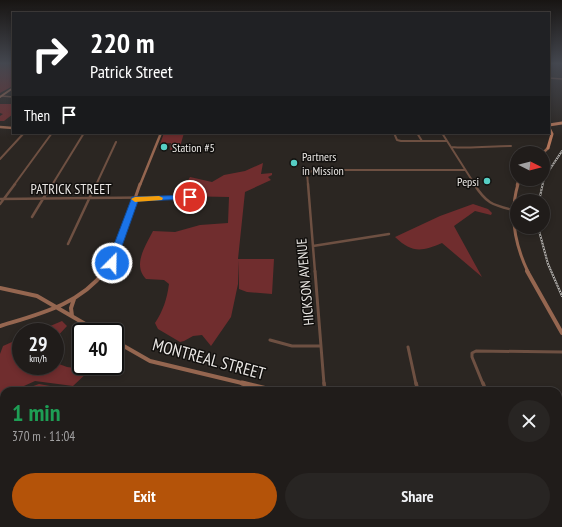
<!DOCTYPE html>
<meta charset="utf-8">
<style>
:root{--surface:#201c1a;--page:#282523;--text:#f1f3f6;--muted:#a2a1a2;--line:#3d3a39;--accent:#b45309}
body{margin:0;font-family:"PT Sans Narrow",sans-serif;background:var(--page);color:var(--text);height:100vh;display:flex;flex-direction:column;font-size:15px;white-space:nowrap}
*{box-sizing:border-box;margin:0}
p{font-size:13px;color:var(--muted)}
.icon{flex:none;width:22px;height:22px;fill:none;stroke:currentColor;stroke-width:2;stroke-linecap:round;stroke-linejoin:round}
.map{position:relative;flex:1;overflow:hidden}
.drawer{position:absolute;left:0px;top:387px;width:562px;height:140px;display:flex;flex-direction:column;background:var(--surface);border-radius:12px 12px 0 0;box-shadow:0 2px 6px #0003,0 0 0 1px var(--line)}
.drawer>*{flex:none}
.top-card{position:absolute;left:12px;top:12px;width:538px;height:122px;border-radius:0px;box-shadow:0 2px 6px #0003,0 0 0 1px var(--line);background:#202124;color:#fff;overflow:hidden}
.needle{width:26px;rotate:96deg}
.controls{position:absolute;left:510px;top:146px;display:grid;gap:8px}
.controls a{display:grid;place-items:center;width:40px;height:40px;border-radius:50%;background:var(--surface);box-shadow:0 2px 6px #0003,0 0 0 1px var(--line);font-size:20px}
.speed{position:absolute;left:12px;top:323px;display:flex;gap:8px;font-size:20px;font-weight:700;text-align:center}
.speed>*{display:grid;place-content:center;width:52px;height:52px;border-radius:50%;background:var(--surface);box-shadow:0 2px 6px #0003,0 0 0 1px var(--line);line-height:1}
.speed small{font-size:10px;font-weight:400}
.speed .limit{border:2px solid #111;border-radius:6px;background:#fff;color:#111}
.pin{position:absolute;display:grid;place-items:center;width:34px;height:34px;color:#fff;margin:-17px;border:2px solid #fff;border-radius:50%;box-shadow:0 1px 4px #0007}
.me{position:absolute;width:44px;margin:-22px;rotate:23deg;stroke-linejoin:round;filter:drop-shadow(0 0 3px #0008)}
.turn{display:flex;align-items:center;gap:14px;height:84px;padding:0 12px;font-size:18px}
.turn .icon{width:52px;height:52px;stroke-width:2.5}
.turn b{display:block;font-size:28px;line-height:34px}
.then{display:flex;align-items:center;height:38px;padding:0 12px;background:#0003;gap:8px;font-size:15px}
.round{display:grid;place-items:center;flex:none;width:42px;height:42px;border-radius:21px;background:var(--page)}
.head{display:flex;align-items:center;justify-content:space-between;height:68px;padding:0 12px}
h1{font-size:24px;font-weight:700;line-height:30px;color:#1e9e55}
.primary-button{display:flex;gap:8px;margin-top:auto;padding:8px 12px}
.primary-button a{flex:1;height:46px;border-radius:24px;background:var(--accent);color:#fff;font-size:16px;font-weight:700;line-height:46px;text-align:center}
.primary-button a+a{background:var(--page);color:var(--text)}
.map>svg:first-child{display:block}
.green{fill:#702d2e}
.lines{fill:none;stroke-linecap:round;stroke-linejoin:round}
.stream{stroke:#394000;stroke-width:1.5}
.street-far4{stroke:#6e5042;stroke-width:1.5}
.street-far3{stroke:#6e5042;stroke-width:2}
.street-far2{stroke:#6e5042;stroke-width:2.5}
.street-far1{stroke:#6e5042;stroke-width:3}
.street{stroke:#6e5042;stroke-width:3.5}
.secondary-far4{stroke:#956650;stroke-width:2}
.secondary-far3{stroke:#956650;stroke-width:2.5}
.secondary-far2{stroke:#956650;stroke-width:3}
.secondary-far1{stroke:#956650;stroke-width:4}
.secondary{stroke:#956650;stroke-width:5}
.primary{stroke:#b3765a;stroke-width:3}
.rail-casing{stroke:#b5b2af;stroke-width:2}
.rail{stroke:#12100e;stroke-width:1;stroke-dasharray:1.5;stroke-linecap:butt}
.route{fill:#1a73e8;stroke:#114b97}
.slow{fill:#f59e0b}
.poi-dot{fill:#56cec4;stroke:#12100e;stroke-width:1.5}
.labels{text-anchor:middle;dominant-baseline:central;stroke-width:3;stroke-linejoin:round;paint-order:stroke}
.far-poi-label{font-size:12px;fill:#eae7e4;stroke:#12100e;text-anchor:start}
.street-label{font-size:14px;fill:#eae7e4;stroke:#12100e}
.near-street-label{font-size:17px;fill:#eae7e4;stroke:#12100e}
</style>
<div class="map">
<svg width="562" height="527" viewBox="0 0 562 527">
<rect width="100%" height="100%" fill="#2b2622"/>
<path class="green" d="M0 64H13V86L0 93Z
M0 104H13V114L4 121H0V116L3 114 0 113Z
M164 133H184L179 150H170L171 143 160 144Z
M263 163 261 174 272 173V175L268 177 271 180 245 192 238 259H274L272 294 247 292 239 289V260L238 284 231 317 211 346 202 335 193 336 184 341 180 342 158 329 155 323C163 311 167 299 169 284L164 280 146 279C132 265 146 245 153 231L175 232 200 225 228 223 229 197 179 196 190 177 212 182 224 175 245 171Z
M473 204 488 209 492 213 491 215 475 211 454 226 482 277 442 243C421 252 412 253 395 237L440 216Z
M62 321 67 326 55 339V332H36Z
M21 338V366H48L59 364 67 367 90 370 73 386 35 381 13 391H4V397L0 400V354L3 346Z
M39 384 78 391H19Z
M4 400V523H229L228 527H0V405Z
M289 523H384L389 527H288Z"/>
<g class="lines">
<path class="stream" d="M344 523 348 527"/>
<path class="street-far4" d="M549 78 562 79
M2 96 13 97"/>
<path class="street-far3" d="M394 133 397 140 401 141H446
M417 133 422 141
M442 133 475 185
M451 147C471 149 491 146 511 146
M0 159 24 133
M14 185 52 133
M52 185 84 133
M96 185 116 142
M308 185 307 173 315 170H465"/>
<path class="street-far2" d="M308 184 315 272
M474 184C486 203 492 205 513 210
M0 199 190 197
M0 204 15 184
M32 217 52 184
M68 244 96 184
M313 246 389 234"/>
<path class="street-far1" d="M315 271 324 384
M270 340 292 346H321
M408 347 416 384
M483 384 472 357V353L476 351 562 352"/>
<path class="street" d="M324 383 325 391
M416 383 418 391
M483 383 486 391
M515 523 516 527"/>
<path class="secondary-far4" d="M0 97 13 88"/>
<path class="secondary-far3" d="M0 127 13 128
M543 153 548 148
M140 185 161 133
M517 185 519 179"/>
<path class="secondary-far2" d="M518 184C509 215 514 243 528 272
M104 272 120 242 140 184"/>
<path class="secondary-far1" d="M527 271 562 333
M0 288 37 296 99 332
M72 316 71 308 74 299
M0 326C39 314 79 305 105 271
M115 341 150 361 246 384"/>
<path class="secondary" d="M242 383 275 391
M448 523 453 527"/>
<path class="primary" d="M549 125 562 123
M548 148 552 134 549 128"/>
<g class="rail-casing">
<path id="rail" d="M539 201 544 178 562 151
M538 227 548 264 562 296"/>
</g>
<use href="#rail" class="rail"/>
</g>
<linearGradient id="sky" x2="0" y2="1"><stop stop-color="#181513"/><stop offset="0.46" stop-color="#44474f"/><stop offset="1" stop-color="#44474f" stop-opacity="0"/></linearGradient>
<rect width="562" height="138" fill="url(#sky)"/>
<path class="route" d="M190 195 194 197 192 199 138 201 116 263 112 266 109 265 107 263 132 197Z"/>
<path class="slow" d="M159 196 163 198 162 200 135 202 131 199 135 197Z"/>
<g class="poi-dot">
<circle cx="164" cy="147" r="4"/>
<circle cx="294" cy="163" r="4"/>
<circle cx="487" cy="181" r="4"/>
</g>
<g class="labels">
<g class="far-poi-label">
<text x="172" y="147">Station #5</text>
<text x="302" y="156">Partners<tspan x="302" dy="14">in Mission</tspan></text>
<text x="479" y="181" text-anchor="end">Pepsi</text>
</g>
<g class="street-label">
<text x="71" y="189">PATRICK STREET</text>
<text transform="translate(305 282) rotate(-95)">HICKSON AVENUE</text>
</g>
<g class="near-street-label">
<text transform="translate(209 359) rotate(15)">MONTREAL STREET</text>
</g>
</g>
</svg>
<div class="controls">
<a><svg class="needle" viewBox="-14 -14 28 28"><path d="M0-13l5 13h-10z" fill="#e53935"/><path d="M0 13l5-13h-10z" fill="#a2a1a2"/></svg></a>
<a><svg class="icon" aria-label="layers" viewBox="0 0 24 24"><path d="M12 4l9 5-9 5-9-5zM3 14l9 5 9-5"/></svg></a>
</div>
<div class="speed"><div>29<small>km/h</small></div><div class="limit">40</div></div>
<div class="pin" style="left:190px;top:197px;background:#d93025"><svg class="icon" aria-label="arrive" viewBox="0 0 24 24"><path d="M6 21V4h12l-3 4 3 4H6"/></svg></div>
<svg class="me" style="left:112px;top:263px" viewBox="-20 -20 40 40"><circle r="17" fill="#1a73e8" stroke="#fff" stroke-width="3"/><path d="M0-11L8 9 0 5-8 9z" fill="#fff"/></svg>
<div class="top-card">
<div class="turn"><svg class="icon" aria-label="right" viewBox="0 0 24 24"><path d="M7 20v-9h11M14 6l5 5-5 5"/></svg><div><b>220 m</b>Patrick Street</div></div>
<div class="then">Then<svg class="icon" aria-label="arrive" viewBox="0 0 24 24"><path d="M6 21V4h12l-3 4 3 4H6"/></svg></div>
</div>
<section class="drawer">
<div class="head"><div><h1>1 min</h1><p>370 m · 11:04</p></div><a class="round"><svg class="icon" aria-label="close" viewBox="0 0 24 24"><path d="M6 6l12 12M18 6L6 18"/></svg></a></div>
<div class="primary-button"><a>Exit</a><a>Share</a></div>
</section>
</div>
